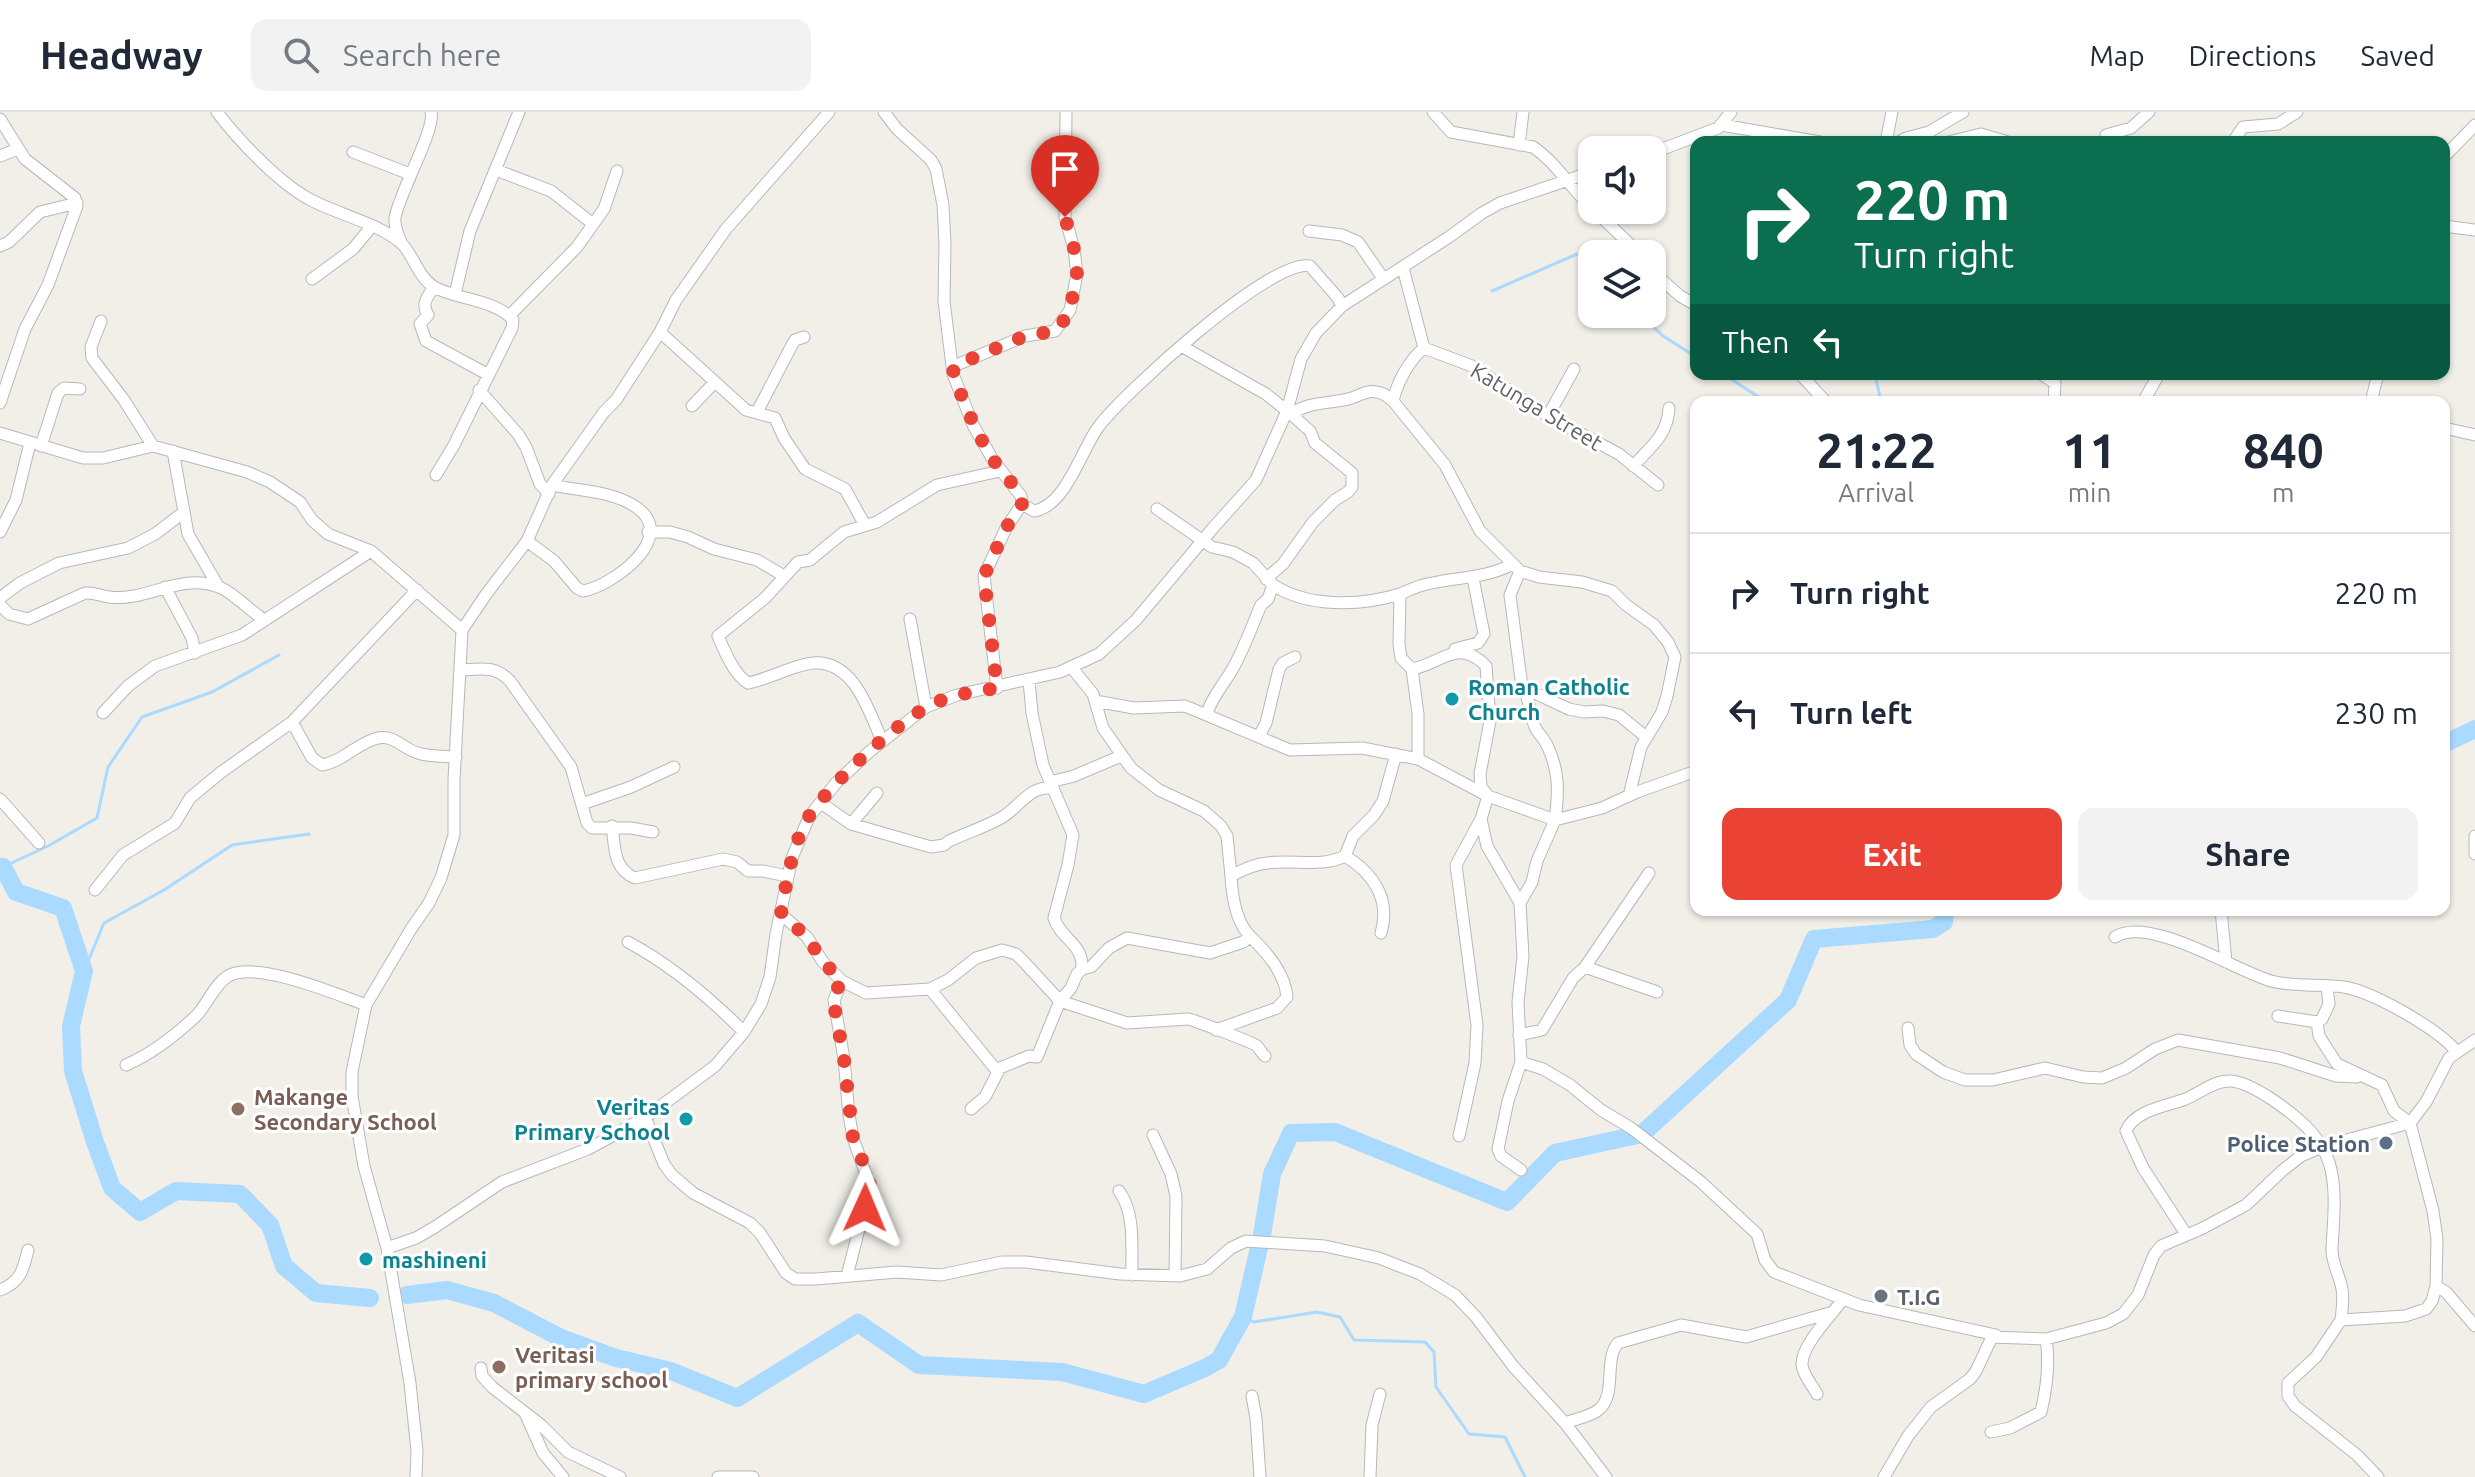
<!DOCTYPE html>
<style>
:root{--surface:#fff;--page:#f2f2f3;--text:#1f2937;--muted:#747a83;--line:#e0e1e3;--accent:#ea4335}
body{margin:0;font-family:Ubuntu,sans-serif;background:var(--page);color:var(--text);height:100vh;display:flex;flex-direction:column;font-size:30px;white-space:nowrap}
*{box-sizing:border-box;margin:0}
p{font-size:26px;color:var(--muted)}
.icon{flex:none;width:44px;height:44px;fill:none;stroke:currentColor;stroke-width:2;stroke-linecap:round;stroke-linejoin:round}
.map{position:relative;flex:1;overflow:hidden}
.panel{position:absolute;left:1690px;top:284px;width:760px;height:520px;display:flex;flex-direction:column;background:var(--surface);border-radius:16px;box-shadow:0 2px 6px #0004}
.panel>*{flex:none}
.top-card{position:absolute;left:1690px;top:24px;width:760px;height:244px;border-radius:16px;box-shadow:0 2px 6px #0004;background:#0b6e4f;color:#fff;overflow:hidden}
.tools{position:absolute;left:1578px;top:24px;display:grid;gap:16px}
.tools a{display:grid;place-items:center;width:88px;height:88px;border-radius:16px;background:var(--surface);box-shadow:0 2px 6px #0004;font-size:40px}
.pin{position:absolute;display:grid;place-items:center;width:68px;height:68px;color:#fff;margin:-82px -34px;border-radius:50% 50% 50% 0;rotate:-45deg;box-shadow:0 0 8px #0007}
.pin .icon{rotate:45deg}
.me{position:absolute;width:88px;margin:-44px;rotate:1deg;stroke-linejoin:round;filter:drop-shadow(0 0 6px #0008)}
.turn{display:flex;align-items:center;gap:28px;height:168px;padding:0 32px;font-size:36px}
.turn .icon{width:104px;height:104px;stroke-width:2.5}
.turn b{display:block;font-size:56px;line-height:68px}
.then{display:flex;align-items:center;height:76px;padding:0 32px;background:#0003;gap:16px;font-size:30px}
.eta{display:flex;justify-content:space-evenly;align-items:center;height:136px;text-align:center}
.eta b{font-size:48px;font-weight:700;line-height:56px}
.action{display:flex;gap:16px;margin-top:auto;padding:16px 32px}
.action a{flex:1;height:92px;border-radius:16px;background:var(--accent);color:#fff;font-size:32px;font-weight:700;line-height:92px;text-align:center}
.action a+a{background:var(--page);color:var(--text)}
ul{padding:0;list-style:none}
li{display:flex;align-items:center;gap:24px;height:120px;padding:0 32px;border-top:2px solid var(--line)}
li div{flex:1}
li b{display:block;font-size:30px}
li em{font-style:normal}
header{display:flex;align-items:center;gap:48px;box-sizing:border-box;height:112px;padding:0 40px;background:var(--surface);border-bottom:2px solid var(--line)}
header strong{font-size:38px}
nav{display:flex;gap:44px;margin-inline-start:auto;font-size:28px}
.search{width:560px;height:72px;background:var(--page);display:flex;align-items:center;gap:20px;box-sizing:border-box;padding:0 28px;border-radius:16px;color:var(--muted);font-size:30px}
.map>svg:first-child{display:block}
.lines{fill:none;stroke-linecap:round;stroke-linejoin:round}
.stream{stroke:#aadaff;stroke-width:3}
.river{stroke:#aadaff;stroke-width:18}
.minor-casing{stroke:#b5b8bc;stroke-width:13}
.minor{stroke:#fff;stroke-width:11}
.route{stroke:#ea4335;stroke-width:14;stroke-dasharray:0 25.2}
.culture-dot{fill:#0f9aa8;stroke:#fff;stroke-width:3}
.education-dot{fill:#8d6e63;stroke:#fff;stroke-width:3}
.service-dot{fill:#5c6f8a;stroke:#fff;stroke-width:3}
.worship-dot{fill:#6b7280;stroke:#fff;stroke-width:3}
.labels{text-anchor:middle;dominant-baseline:central;stroke-width:6;stroke-linejoin:round;paint-order:stroke}
.street-label{font-size:22px;fill:#5f6368;stroke:#fff}
.culture-label{font-size:22px;font-weight:bold;fill:#0d838f;stroke:#fff;text-anchor:start}
.education-label{font-size:22px;font-weight:bold;fill:#785e54;stroke:#fff;text-anchor:start}
.service-label{font-size:22px;font-weight:bold;fill:#4e5e75;stroke:#fff;text-anchor:end}
.worship-label{font-size:22px;font-weight:bold;fill:#5b616d;stroke:#fff;text-anchor:start}
</style>
<header>
<strong>Headway</strong>
<div class="search"><svg class="icon" aria-label="search" viewBox="0 0 24 24"><circle cx="10" cy="10" r="6"/><path d="M15 15l6 6"/></svg>Search here</div>
<nav><a>Map</a><a>Directions</a><a>Saved</a></nav>
</header>
<div class="map">
<svg width="2475" height="1365" viewBox="0 0 2475 1365">
<rect width="100%" height="100%" fill="#f1efe8"/>
<g class="lines">
<path class="stream" d="M1492 179 1577 142 1592 156
M1640 202 1663 224 1696 245
M1723 262 1762 287 1763 290
M1875 262 1881 290
M3 755 48 734 97 706 108 655 142 605 212 580 279 543
M84 859 104 811 164 778 232 733 309 722
M1243 1205 1254 1210 1317 1200 1340 1205 1354 1228 1425 1230 1434 1240 1436 1275 1469 1322 1505 1325 1525 1365"/>
<path class="river" d="M2444 632 2475 617
M0 755H3L16 780 63 796 84 859 71 914 73 959 95 1030 112 1076 140 1100 176 1079 240 1082 270 1113 284 1154 316 1181 370 1186
M407 1183 447 1178 494 1191 561 1226 616 1246 671 1259 737 1286 858 1211 919 1253 1062 1260 1144 1282 1205 1256 1219 1248 1243 1205 1262 1123 1272 1062 1291 1021 1335 1020 1507 1090 1555 1041 1642 1022 1788 888 1814 827 1933 817 1944 810 1945 798"/>
<g class="minor-casing">
<path id="minor" d="M217 0C238 28 280 72 311 88 337 102 380 112 401 131 414 143 417 164 434 175 455 187 497 188 513 208L512 216 454 333 436 363
M884 0 897 17 931 48 936 57 943 93 945 132 944 189 953 262 973 313 993 348 1021 384 1022 392 1006 416 984 464 997 576
M1433 0 1451 20 1533 35C1557 51 1571 77 1592 96
M0 7 25 47 75 86 77 94 48 173 25 217 0 291
M1722 13 1820 30
M2106 23 2131 16 2149 0
M1886 30 1892 0
M1899 30 1906 26 1929 20 1963 0
M1948 30 1981 22 2008 30
M2233 30 2243 15 2278 12 2297 0
M1519 33 1523 0
M353 40 410 62
M1652 41 1718 16 1731 0
M0 44 18 37
M2444 45 2475 13
M496 58 551 79 593 112
M1594 98 1640 142
M2444 114 2475 118
M1309 119 1342 123 1358 130 1383 166
M401 130C398 122 394 115 395 106 399 81 436 17 431 0
M0 134 9 130 40 100 77 91
M1403 156 1424 236 1472 254 1548 304 1619 342 1658 373
M1652 159 1680 184 1696 193
M312 167 353 137 372 114
M434 175C427 185 421 192 428 203L420 212 426 229 487 262
M455 182 470 119 519 0
M510 203 577 135 604 97 617 59
M101 209 91 235 92 246 124 288 153 334
M660 220 746 298 775 306 784 326 805 357 845 377 865 413
M1183 235 1266 282 1291 302 1310 319 1315 331 1352 361V375L1348 380 1335 388 1313 410 1283 452 1266 467
M954 254 1025 224 1055 219 1070 198 1077 162 1074 137 1065 105 1066 0
M1800 262 1826 290
M2041 262 2055 271 2054 290
M479 278 518 322 526 335 540 372 549 382
M1393 289 1445 353 1480 419 1520 459 1539 465 1582 470 1612 479 1626 493 1654 513 1668 530 1675 545 1667 584 1662 600 1641 635 1629 684
M2143 290 2159 262
M2371 290 2378 262
M692 294 714 271
M757 300 792 233 795 228 804 225
M1291 302C1309 289 1332 292 1352 286 1360 283 1368 278 1376 280 1383 280 1388 285 1393 289 1397 271 1409 248 1424 236
M1548 304 1574 257
M2444 316 2475 323
M0 321 83 346H103L153 334 247 360 270 370 300 390 312 408 328 422 371 439 462 518
M41 334 58 281 64 276 80 277
M173 339 188 422 218 474
M1633 354C1651 335 1668 322 1669 296
M1022 392 1034 399C1066 394 1081 338 1099 314 1124 281 1271 146 1310 154L1338 186 1342 194
M1157 397 1212 435 1233 440 1253 451 1273 473 1268 487 1261 493C1252 514 1244 537 1232 558 1224 572 1211 586 1207 602
M0 420 16 388 30 331
M648 420H670L688 425 714 437 757 448 784 464
M527 429 554 449 577 476 583 479C612 474 680 425 636 395 613 379 579 379 552 373
M1520 459 1510 483 1522 575C1532 590 1528 601 1536 617 1539 622 1544 627 1547 633 1559 658 1559 679 1555 708L1602 696 1637 680 1696 659
M1273 473C1309 496 1361 494 1400 482 1408 479 1415 475 1423 473 1454 465 1485 467 1513 452
M165 475 192 526 195 541
M1400 482 1399 532 1401 546 1412 557 1418 602V647
M0 486 20 471 59 451 128 436 155 422 184 400
M0 493 9 502 28 507 85 481C95 480 99 484 109 485 147 490 180 460 219 475 231 479 247 496 259 504
M910 507 926 595
M1455 537 1478 531 1484 522 1473 466
M1072 556 1093 582 1103 616 1131 656 1159 678 1204 699 1221 714 1227 724 1231 764
M1412 557C1441 552 1458 525 1486 554L1490 609 1480 662 1481 675 1488 684 1481 707 1456 753 1477 913 1475 951 1459 1024
M461 558C481 557 495 553 510 569L571 655 587 711 592 716H631L653 720
M1029 568 1032 601 1043 653 1073 723 1068 753 1054 806C1061 828 1083 830 1082 857
M1522 575 1569 597 1584 600 1603 599 1619 603 1646 625
M1095 589 1134 596 1185 594 1290 638 1362 636 1418 647 1488 684 1555 708 1537 749 1532 770 1520 791 1523 844 1518 890 1521 950 1508 989 1498 1037 1501 1044 1521 1058
M103 601 128 574 155 554 242 523 371 439
M292 610 312 646 322 653C344 649 357 631 378 626 395 623 403 637 418 641 430 645 444 644 456 645
M1259 624 1266 611 1279 557 1283 551 1295 545
M882 629C869 599 854 548 813 551 793 553 769 567 748 571 734 563 724 538 718 524L765 486 798 450 810 448 844 420 877 410 937 373 1000 359
M1050 670 1074 664 1121 644
M0 687 39 731
M821 691 851 712 931 735 944 733 949 729C966 721 985 715 1001 706 1020 695 1028 674 1053 676
M582 692 631 675 674 655
M1481 707 1487 734 1520 791
M851 712 877 681
M612 714C615 735 613 757 635 766L723 747 737 750 748 759H763L787 764
M2475 724V742
M1345 744C1373 761 1391 787 1381 821
M95 778 123 743 175 711 190 686 220 661 292 610 417 478
M2221 798 2226 850
M781 802 807 825 823 850 842 869 866 881 930 877 948 868 976 846 1002 838 1016 842 1024 850 1060 889 1127 911 1188 907C1194 908 1254 931 1257 934 1258 935 1263 943 1265 944
M2115 825C2149 803 2234 858 2271 869 2295 875 2320 872 2344 875 2373 880 2437 916 2456 939
M628 830C671 853 709 885 744 920
M1585 855 1657 880
M842 869 834 888 844 947 849 1003 853 1026 870 1074 847 1164
M930 877 997 959
M2278 904 2317 910 2322 907 2329 892 2327 875
M2317 910 2319 924 2337 952 2382 973 2394 999 2410 1011 2433 1099 2437 1127 2436 1174 2432 1189 2426 1197 2405 1204 2341 1208 2316 1245 2288 1271V1284L2295 1294 2357 1343 2378 1365
M1908 916 1910 933 1916 942 1943 960 1965 968H1993L2045 956 2083 965 2102 966 2126 956 2155 937 2178 928 2280 946 2336 964 2357 965
M1216 918 1277 896 1287 885C1285 861 1267 841 1251 825 1236 811 1232 784 1231 764 1242 758 1254 752 1267 751 1293 747 1322 756 1345 744L1353 724 1374 703 1383 689 1396 642
M1519 923 1542 918 1573 866 1585 855 1649 761
M1521 950 1543 957 1570 973 1601 998 1631 1016 1701 1070 1757 1122 1765 1148 1774 1160 1859 1193 1996 1223
M126 953C151 942 177 922 197 903 208 891 214 873 228 864 256 848 336 882 366 893
M971 997 985 985 1000 956 1029 944 1037 945 1060 889 1071 876 1077 862 1082 857 1091 855 1109 836 1127 826 1210 841 1243 830 1250 825
M645 1005 664 1052 672 1063 693 1081 750 1111 760 1121 786 1161 795 1167H816L897 1160 941 1163 1002 1150H1026L1120 1162 1180 1164 1207 1157 1231 1136 1246 1129 1325 1134 1379 1146 1420 1162 1455 1183 1476 1205 1513 1254 1565 1311 1606 1365
M1153 1023 1171 1062 1176 1084 1175 1164
M1119 1079C1136 1102 1131 1136 1132 1163
M2186 1122 2143 1056 2126 1019C2134 999 2165 994 2183 988 2197 983 2213 969 2228 969 2242 968 2261 980 2273 988 2339 1033 2337 1061 2332 1136 2331 1150 2340 1164 2342 1177 2344 1187 2342 1198 2341 1208
M387 1136 416 1126 435 1115 502 1070 588 1037 614 1023 650 1002 715 954 744 920 761 892 770 865 776 822 792 746 809 705 836 671 869 640 926 595 957 583 1060 560 1099 542 1136 508 1213 416 1256 368 1287 299 1301 247 1316 221 1342 194 1449 125 1482 101 1500 91 1592 60
M2436 1174 2446 1180 2475 1214
M0 1178C21 1170 23 1158 28 1138
M481 1256 482 1264 492 1275 541 1313 568 1340 620 1365
M1817 1282C1812 1273 1803 1263 1802 1253 1801 1233 1832 1203 1843 1187
M1252 1284 1256 1306 1260 1365
M525 1301 543 1341 563 1365
M1565 1311C1575 1307 1588 1305 1597 1299 1618 1285 1603 1248 1618 1231L1681 1213 1746 1225 1833 1200
M1991 1320 2010 1316 2041 1300C2047 1275 2050 1252 2046 1227
M416 1365 417 1339 410 1271 387 1136 364 1054 352 984V960L366 893 411 817 429 791 441 766 454 723V668L462 518 487 481 527 429 552 373 604 300 616 288 660 220 676 188 726 117 829 0
M718 1365H753
M1370 1365 1372 1313 1380 1282
M1884 1365 1908 1324 1931 1295 1970 1267 1976 1259 1992 1225 2046 1227 2106 1211 2123 1202 2138 1183 2154 1143 2161 1134 2201 1117 2246 1093 2283 1058 2301 1044 2324 1034 2410 1011 2426 990 2449 946 2475 928"/>
</g>
<use href="#minor" class="minor"/>
</g>
<g class="lines">
<path class="route" d="M865 1096 870 1074 869 1065 853 1026 844 947 835 898 834 882 842 869 823 850 807 825 781 802C786 772 791 741 804 713 820 680 894 613 927 595 948 583 973 580 997 576L984 464 1006 416 1022 392C1019 374 1000 360 991 344 975 319 964 290 953 262L954 254 1025 224 1055 219 1059 216 1070 198 1077 162 1074 137 1065 105"/>
</g>
<g class="culture-dot">
<circle cx="1452" cy="587" r="8"/>
<circle cx="686" cy="1007" r="8"/>
<circle cx="366" cy="1147" r="8"/>
</g>
<g class="education-dot">
<circle cx="238" cy="997" r="8"/>
<circle cx="499" cy="1255" r="8"/>
</g>
<circle class="service-dot" cx="2386" cy="1031" r="8"/>
<circle class="worship-dot" cx="1881" cy="1184" r="8"/>
<g class="labels">
<g class="street-label">
<text transform="translate(1537 294) rotate(31)">Katunga Street</text>
</g>
<g class="culture-label">
<text x="1468" y="574">Roman Catholic<tspan x="1468" dy="25">Church</tspan></text>
<text x="670" y="994" text-anchor="end">Veritas<tspan x="670" dy="25">Primary School</tspan></text>
<text x="382" y="1147">mashineni</text>
</g>
<g class="education-label">
<text x="254" y="984">Makange<tspan x="254" dy="25">Secondary School</tspan></text>
<text x="515" y="1242">Veritasi<tspan x="515" dy="25">primary school</tspan></text>
</g>
<g class="service-label">
<text x="2370" y="1031">Police Station</text>
</g>
<g class="worship-label">
<text x="1897" y="1184">T.I.G</text>
</g>
</g>
</svg>
<div class="tools">
<a><svg class="icon" aria-label="sound" viewBox="0 0 24 24"><path d="M4 9h4l5-4v14l-5-4H4zM17 9q2 3 0 6"/></svg></a>
<a><svg class="icon" aria-label="layers" viewBox="0 0 24 24"><path d="M12 4l9 5-9 5-9-5zM3 14l9 5 9-5"/></svg></a>
</div>
<div class="pin" style="left:1065px;top:105px;background:#d93025"><svg class="icon" aria-label="arrive" viewBox="0 0 24 24"><path d="M6 21V4h12l-3 4 3 4H6"/></svg></div>
<svg class="me" style="left:865px;top:1096px" viewBox="-20 -20 40 40"><path d="M0-17L14 15 0 8-14 15z" fill="#ea4335" stroke="#fff" stroke-width="4"/></svg>
<div class="top-card">
<div class="turn"><svg class="icon" aria-label="right" viewBox="0 0 24 24"><path d="M7 20v-9h11M14 6l5 5-5 5"/></svg><div><b>220 m</b>Turn right</div></div>
<div class="then">Then<svg class="icon" aria-label="left" viewBox="0 0 24 24"><path d="M17 20v-9H6M10 6l-5 5 5 5"/></svg></div>
</div>
<section class="panel">
<div class="eta">
<div><b>21:22</b><p>Arrival</p></div>
<div><b>11</b><p>min</p></div>
<div><b>840</b><p>m</p></div>
</div>
<ul>
<li><svg class="icon" aria-label="right" viewBox="0 0 24 24"><path d="M7 20v-9h11M14 6l5 5-5 5"/></svg><div><b>Turn right</b></div><em>220 m</em></li>
<li><svg class="icon" aria-label="left" viewBox="0 0 24 24"><path d="M17 20v-9H6M10 6l-5 5 5 5"/></svg><div><b>Turn left</b></div><em>230 m</em></li>
</ul>
<div class="action"><a>Exit</a><a>Share</a></div>
</section>
</div>
